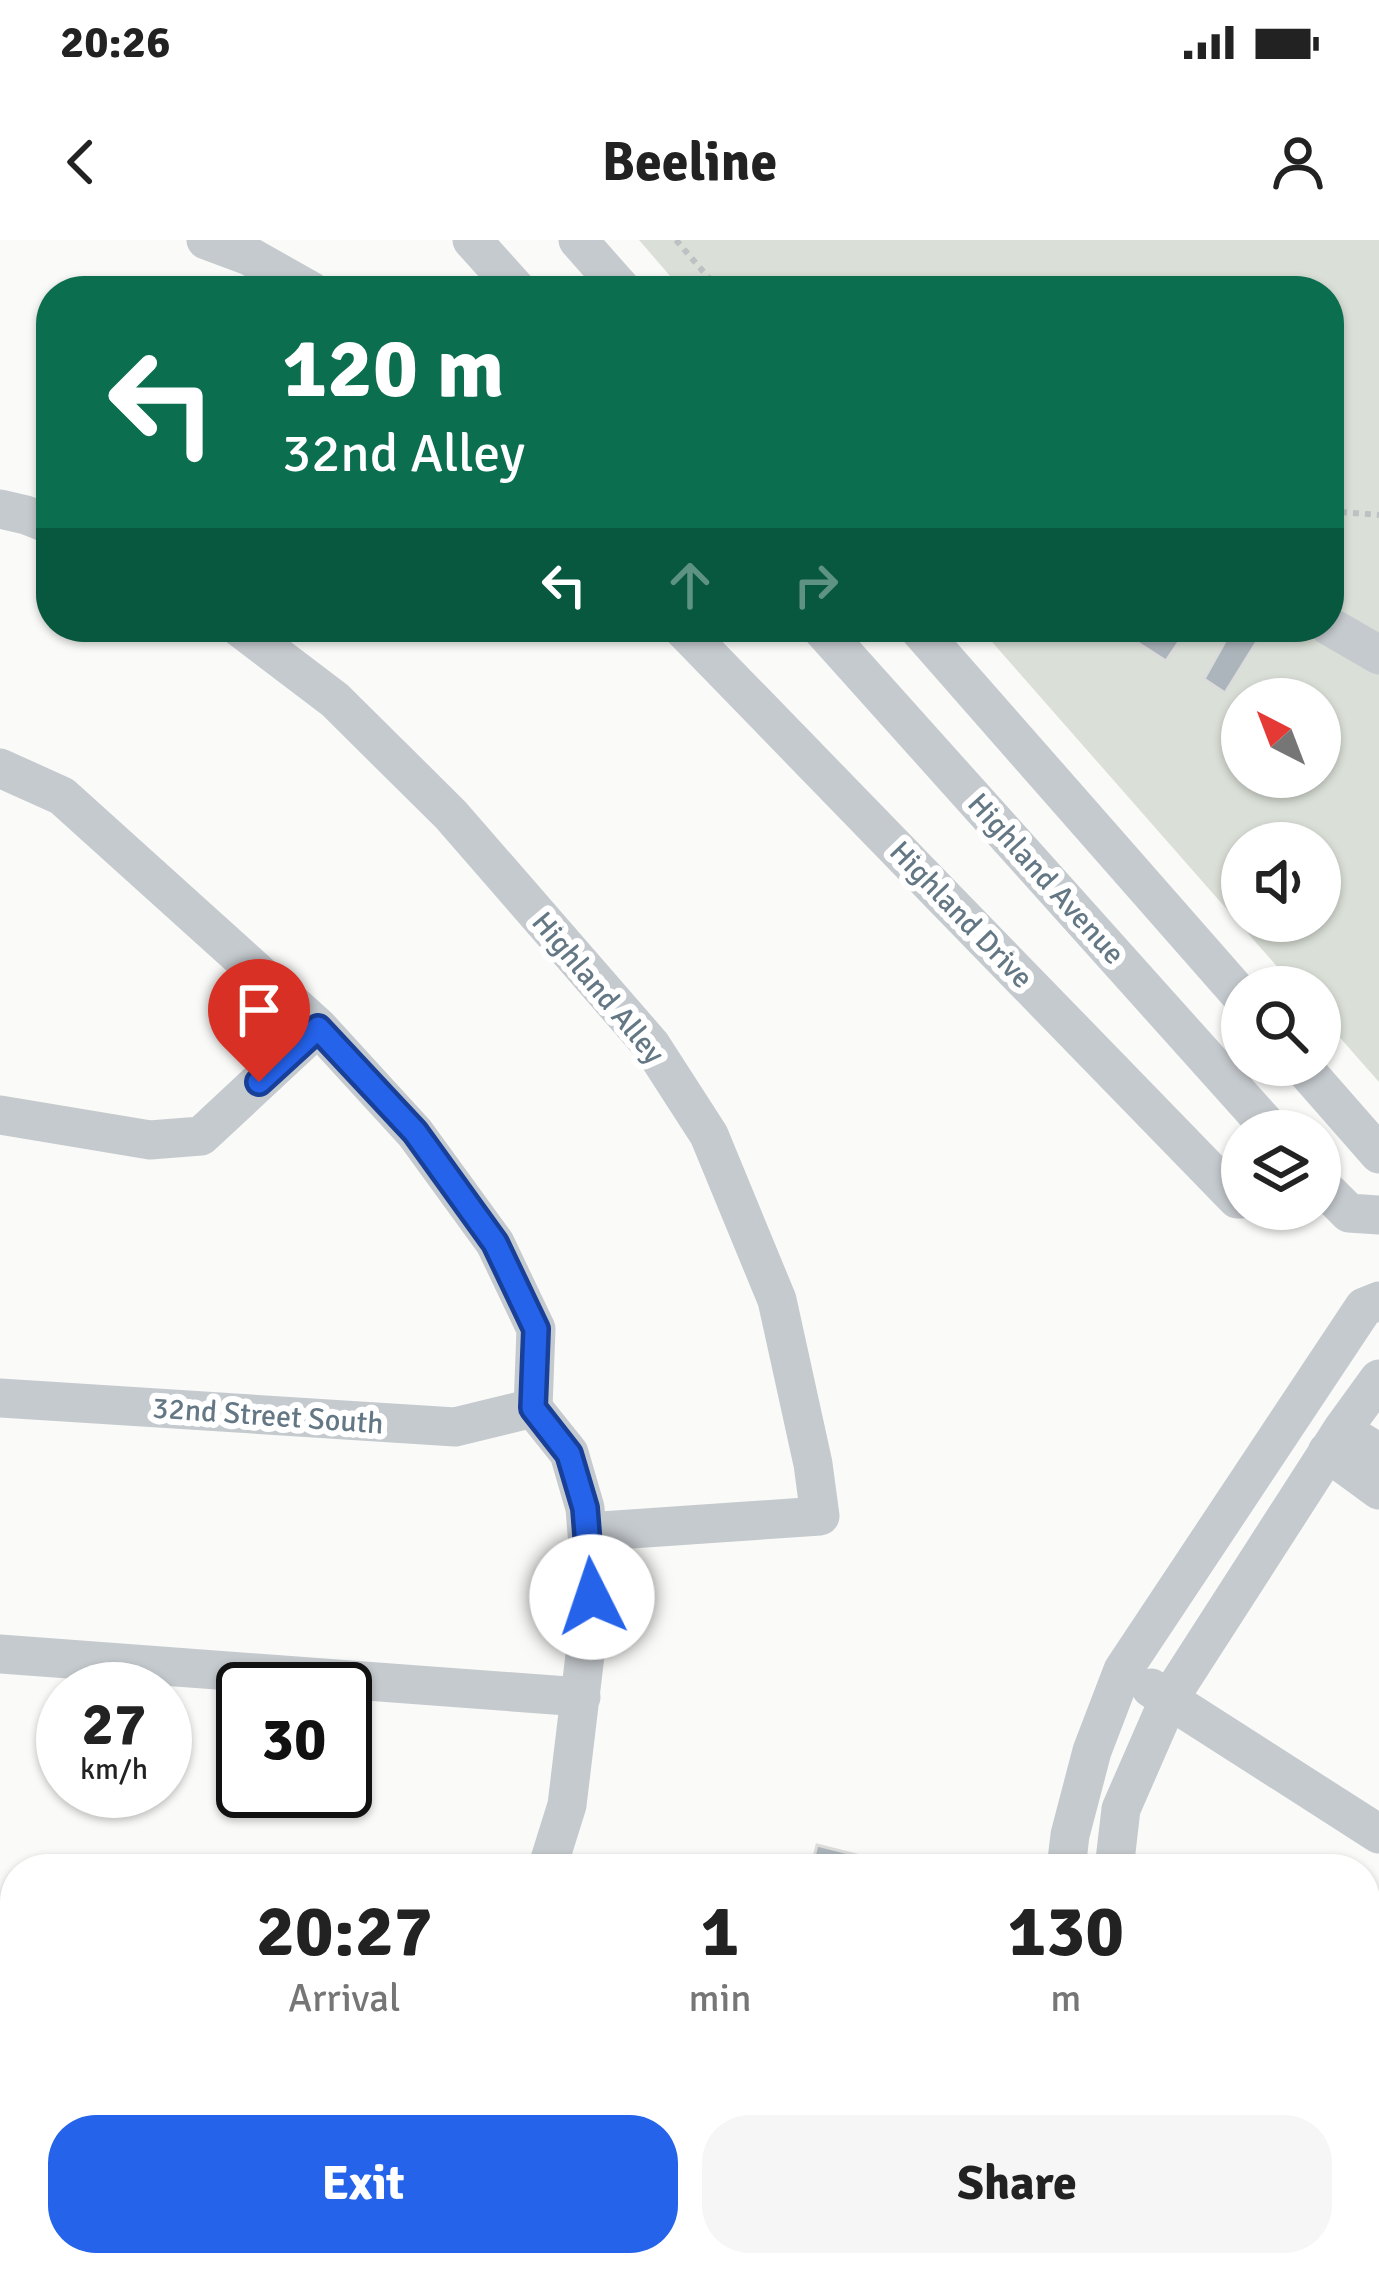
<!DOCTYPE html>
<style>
:root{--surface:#fff;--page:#f6f6f6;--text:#222;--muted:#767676;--accent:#2563eb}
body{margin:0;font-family:Signika,sans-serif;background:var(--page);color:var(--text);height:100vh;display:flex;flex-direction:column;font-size:45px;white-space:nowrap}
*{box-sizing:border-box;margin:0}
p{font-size:39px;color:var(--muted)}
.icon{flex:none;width:66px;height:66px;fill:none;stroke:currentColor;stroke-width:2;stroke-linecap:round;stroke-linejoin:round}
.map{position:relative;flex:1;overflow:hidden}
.panel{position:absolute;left:0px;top:1614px;width:1380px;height:423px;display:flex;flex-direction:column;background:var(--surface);border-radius:48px 48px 0 0;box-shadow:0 3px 9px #0004}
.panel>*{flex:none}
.banner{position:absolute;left:36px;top:36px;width:1308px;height:366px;border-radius:48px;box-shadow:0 3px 9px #0004;background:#0b6e4f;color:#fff;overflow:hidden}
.needle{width:78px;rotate:318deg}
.fabs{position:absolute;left:1221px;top:438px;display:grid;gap:24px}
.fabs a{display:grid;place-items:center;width:120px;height:120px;border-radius:50%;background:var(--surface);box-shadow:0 3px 9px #0004;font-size:60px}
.speed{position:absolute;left:36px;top:1422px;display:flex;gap:24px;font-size:60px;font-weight:700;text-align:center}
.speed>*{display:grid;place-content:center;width:156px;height:156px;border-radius:50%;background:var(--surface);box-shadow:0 3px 9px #0004;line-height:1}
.speed small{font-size:30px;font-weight:400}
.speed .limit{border:6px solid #111;border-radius:18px;background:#fff;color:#111}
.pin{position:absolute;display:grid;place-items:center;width:102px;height:102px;color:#fff;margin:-123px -51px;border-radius:50% 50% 50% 0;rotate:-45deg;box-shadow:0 0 12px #0007}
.pin .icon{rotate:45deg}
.me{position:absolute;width:132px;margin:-66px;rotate:356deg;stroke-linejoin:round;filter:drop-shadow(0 0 9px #0008)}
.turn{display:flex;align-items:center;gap:42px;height:252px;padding:0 48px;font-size:54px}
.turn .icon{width:156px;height:156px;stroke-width:2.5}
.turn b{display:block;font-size:84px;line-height:102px}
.lanes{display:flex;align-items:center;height:114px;padding:0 48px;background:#0003;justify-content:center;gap:60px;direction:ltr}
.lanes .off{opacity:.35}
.eta{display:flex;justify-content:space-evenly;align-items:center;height:204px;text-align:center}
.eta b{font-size:72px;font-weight:700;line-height:84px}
.action{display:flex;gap:24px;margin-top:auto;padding:24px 48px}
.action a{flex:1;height:138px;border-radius:48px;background:var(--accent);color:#fff;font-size:48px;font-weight:700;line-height:138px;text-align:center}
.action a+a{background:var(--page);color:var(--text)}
.status{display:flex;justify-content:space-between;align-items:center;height:84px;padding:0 60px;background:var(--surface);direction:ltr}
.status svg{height:33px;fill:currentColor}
header{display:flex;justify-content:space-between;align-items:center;height:156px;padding:0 48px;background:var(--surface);font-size:54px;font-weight:700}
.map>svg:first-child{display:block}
.green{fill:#dae0d7;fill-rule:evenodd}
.building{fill:#acb5bb;stroke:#dcdcda;stroke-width:3}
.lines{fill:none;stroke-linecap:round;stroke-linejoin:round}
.path{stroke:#bdc1c3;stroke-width:6;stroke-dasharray:6 6;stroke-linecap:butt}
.minor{stroke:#c5cace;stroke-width:39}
.route-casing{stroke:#184099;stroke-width:30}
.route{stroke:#2563eb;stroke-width:21}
.labels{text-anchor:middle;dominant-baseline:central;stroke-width:12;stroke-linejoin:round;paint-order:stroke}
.street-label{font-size:30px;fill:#647784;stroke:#fff}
</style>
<div class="status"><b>20:26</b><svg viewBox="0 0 49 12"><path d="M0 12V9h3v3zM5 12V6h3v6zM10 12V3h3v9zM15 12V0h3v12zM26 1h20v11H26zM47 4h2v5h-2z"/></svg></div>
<header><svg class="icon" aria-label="back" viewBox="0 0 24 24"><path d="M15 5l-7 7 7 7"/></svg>Beeline<svg class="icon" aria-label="person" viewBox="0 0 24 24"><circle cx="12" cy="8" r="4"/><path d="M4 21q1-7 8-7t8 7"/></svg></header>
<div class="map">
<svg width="1379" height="2036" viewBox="0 0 1379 2036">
<rect width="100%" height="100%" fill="#fafaf8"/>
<path class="green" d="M639 0H1379V842L1320 775V747H1295L979 387H1329V51H683ZM1242 459H1320V537H1242ZM1242 603H1320V681H1242Z
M544 2022H1091L1099 2036H556Z"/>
<path class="building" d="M1113 387H1189L1166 421Z
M1233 387H1266L1225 453 1204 439Z
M817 1605 892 1624 891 1629H811Z"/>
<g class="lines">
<path class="path" d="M676 0 720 51
M1329 271 1379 275
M710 2022 729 2036
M969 2036V2022"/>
<path class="minor" d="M206 0 249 16 311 51
M472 0 518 51
M578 0 623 51
M0 269 26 275 51 285
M1329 386 1379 415
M239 387 335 460 451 575 651 805 709 895 777 1060 813 1224 820 1276 587 1292
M681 387 1237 959H1242
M820 387 1272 891
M917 387 1242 757
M0 528 62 556 318 787 415 893 495 1003 536 1089 533 1168 569 1213 585 1268 592 1357 567 1565 547 1629
M1301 825 1379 914
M0 875 150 900 201 896 318 787
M1320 944 1349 973 1379 975
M0 1158 455 1187 533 1168
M1342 1190 1379 1213
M1327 1212 1379 1250
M0 1414 581 1457
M1151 1448 1379 1594
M1066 1629 1070 1595 1092 1511 1123 1430 1364 1067 1379 1061
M1114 1629 1121 1569 1169 1459 1342 1190 1379 1139
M0 1710 15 1712
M507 2022 516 2036
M1151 2022 1159 2036
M1219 2022 1229 2036
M143 2036 147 2022"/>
</g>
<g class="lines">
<g class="route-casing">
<path id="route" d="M259 842 318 788 415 892 495 1003 536 1089 533 1168 569 1214 585 1268 592 1357"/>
</g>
<use href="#route" class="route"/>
</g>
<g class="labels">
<g class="street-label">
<text transform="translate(1046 639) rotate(48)">Highland Avenue</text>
<text transform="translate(961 675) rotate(46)">Highland Drive</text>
<text transform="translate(598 748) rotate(50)">Highland Alley</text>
<text transform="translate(268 1176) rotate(4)">32nd Street South</text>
</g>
</g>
</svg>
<div class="fabs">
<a><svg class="needle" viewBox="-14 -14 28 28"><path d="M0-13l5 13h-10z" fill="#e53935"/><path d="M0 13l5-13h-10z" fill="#767676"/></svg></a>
<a><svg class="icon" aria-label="sound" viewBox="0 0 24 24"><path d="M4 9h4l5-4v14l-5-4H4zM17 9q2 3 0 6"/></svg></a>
<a><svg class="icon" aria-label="search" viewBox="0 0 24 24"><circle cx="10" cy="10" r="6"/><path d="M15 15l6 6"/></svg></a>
<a><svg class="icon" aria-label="layers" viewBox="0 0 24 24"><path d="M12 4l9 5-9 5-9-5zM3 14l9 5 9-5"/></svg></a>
</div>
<div class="speed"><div>27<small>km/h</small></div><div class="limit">30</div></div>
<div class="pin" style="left:259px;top:842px;background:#d93025"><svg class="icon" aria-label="arrive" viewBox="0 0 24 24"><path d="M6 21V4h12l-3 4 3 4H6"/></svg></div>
<svg class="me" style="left:592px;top:1357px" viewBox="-20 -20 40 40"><circle r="19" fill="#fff"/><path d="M0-13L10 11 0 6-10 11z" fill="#2563eb"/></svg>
<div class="banner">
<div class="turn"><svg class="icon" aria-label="left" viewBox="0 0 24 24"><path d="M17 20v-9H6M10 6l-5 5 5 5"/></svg><div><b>120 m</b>32nd Alley</div></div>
<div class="lanes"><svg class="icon" aria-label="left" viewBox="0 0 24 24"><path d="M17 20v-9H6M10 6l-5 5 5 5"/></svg><svg class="icon off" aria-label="ahead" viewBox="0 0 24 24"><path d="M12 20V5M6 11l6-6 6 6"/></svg><svg class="icon off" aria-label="right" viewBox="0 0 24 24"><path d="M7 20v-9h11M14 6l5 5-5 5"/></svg></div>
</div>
<section class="panel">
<div class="eta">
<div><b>20:27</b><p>Arrival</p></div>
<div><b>1</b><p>min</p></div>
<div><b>130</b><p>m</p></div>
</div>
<div class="action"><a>Exit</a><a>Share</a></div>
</section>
</div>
